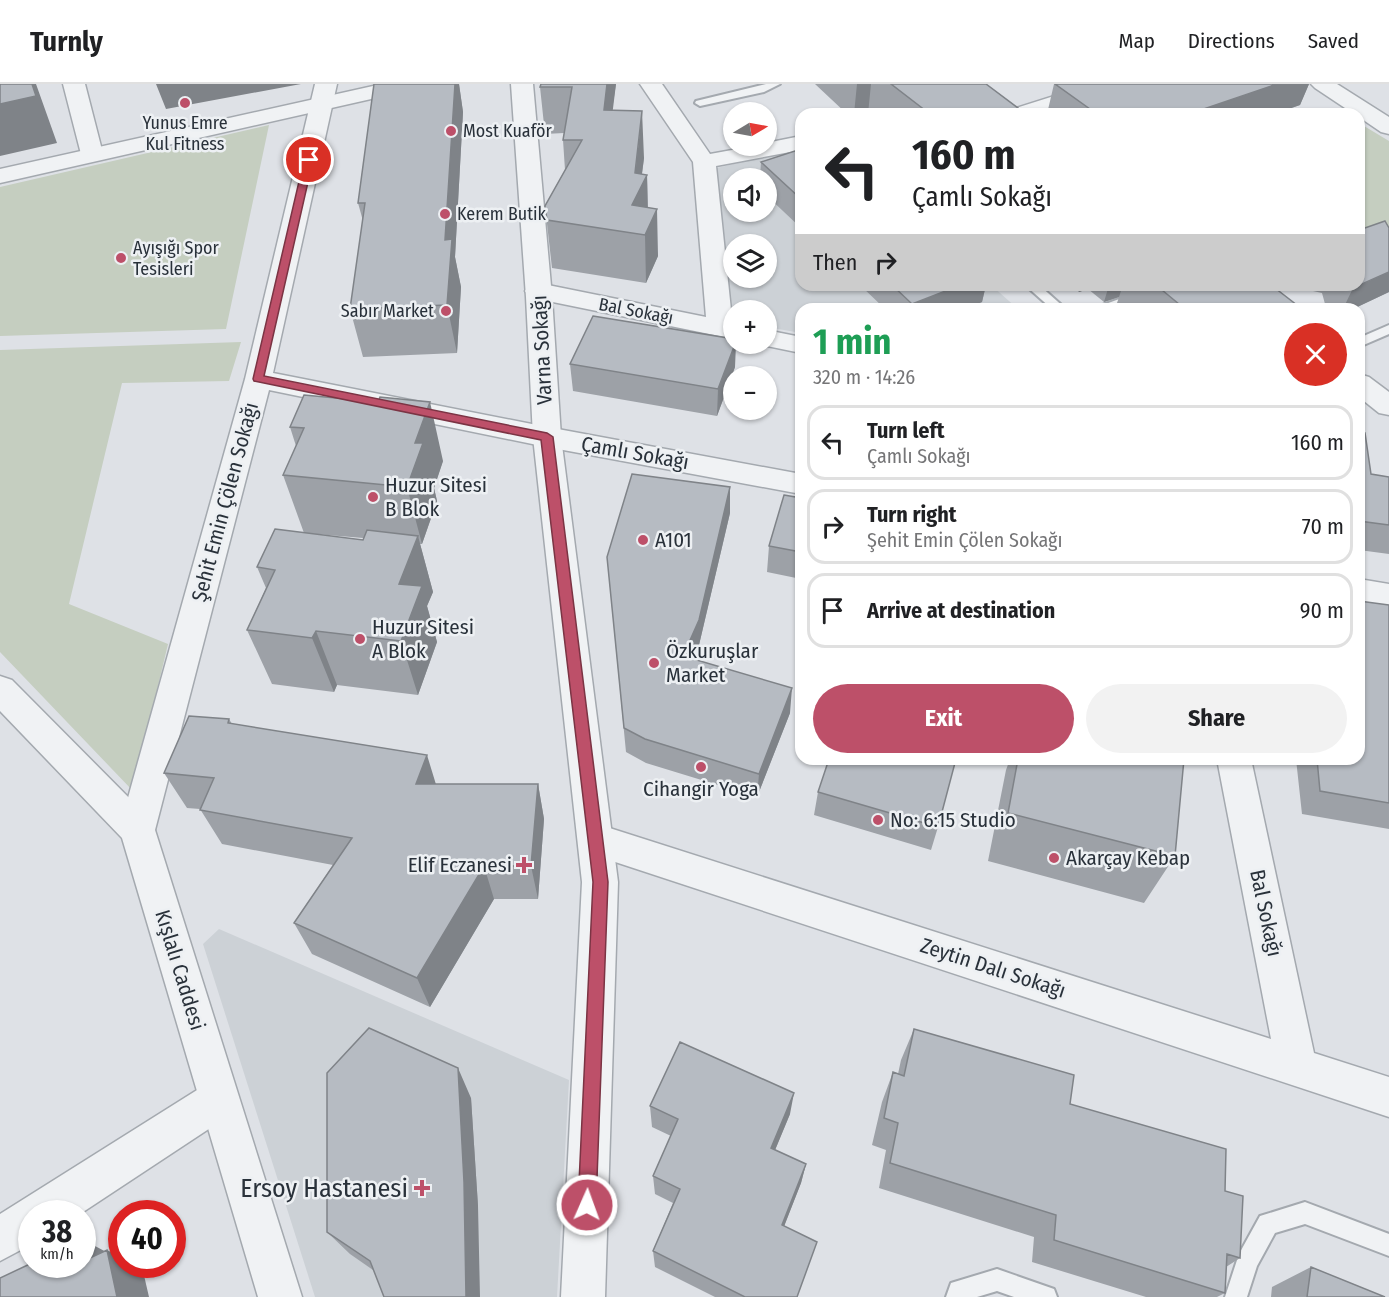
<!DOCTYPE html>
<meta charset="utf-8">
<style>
:root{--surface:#fff;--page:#f2f2f2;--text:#202124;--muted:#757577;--line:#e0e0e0;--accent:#bd5069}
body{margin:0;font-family:"Fira Sans Condensed",sans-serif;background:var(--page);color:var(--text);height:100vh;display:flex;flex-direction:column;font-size:22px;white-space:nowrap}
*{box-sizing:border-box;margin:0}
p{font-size:20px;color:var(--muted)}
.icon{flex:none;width:33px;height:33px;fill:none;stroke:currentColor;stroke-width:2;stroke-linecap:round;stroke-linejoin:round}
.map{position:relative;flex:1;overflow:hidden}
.sheet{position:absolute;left:795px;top:219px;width:570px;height:462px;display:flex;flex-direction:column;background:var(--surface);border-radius:18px;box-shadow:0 2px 4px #0004}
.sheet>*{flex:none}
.top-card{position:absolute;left:795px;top:24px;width:570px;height:183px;border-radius:18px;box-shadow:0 2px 4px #0004;background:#fff;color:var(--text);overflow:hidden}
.needle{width:39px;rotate:80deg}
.fabs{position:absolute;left:723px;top:18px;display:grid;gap:12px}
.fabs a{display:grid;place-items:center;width:54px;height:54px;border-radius:50%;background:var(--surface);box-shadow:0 2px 4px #0004;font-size:30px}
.speed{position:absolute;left:18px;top:1116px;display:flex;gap:12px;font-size:30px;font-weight:700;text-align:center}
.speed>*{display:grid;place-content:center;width:78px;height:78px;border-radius:50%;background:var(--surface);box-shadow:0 2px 4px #0004;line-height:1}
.speed small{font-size:15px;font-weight:400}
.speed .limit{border:9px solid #d22;background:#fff;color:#111}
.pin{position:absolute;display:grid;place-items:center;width:51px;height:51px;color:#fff;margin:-26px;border:3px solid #fff;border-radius:50%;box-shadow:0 2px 6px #0007}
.me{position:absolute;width:66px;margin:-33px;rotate:2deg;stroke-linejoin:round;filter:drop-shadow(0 0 4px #0008)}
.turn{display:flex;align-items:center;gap:21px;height:126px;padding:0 18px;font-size:27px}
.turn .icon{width:78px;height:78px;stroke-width:2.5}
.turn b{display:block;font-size:42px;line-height:51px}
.then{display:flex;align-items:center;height:57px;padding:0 18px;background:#0003;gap:12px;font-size:22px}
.round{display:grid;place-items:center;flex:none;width:63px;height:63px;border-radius:32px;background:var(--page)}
.head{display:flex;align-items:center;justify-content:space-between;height:102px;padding:0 18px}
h1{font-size:36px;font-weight:700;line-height:45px;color:#1e9e55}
.button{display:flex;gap:12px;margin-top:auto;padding:12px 18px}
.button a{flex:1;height:69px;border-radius:36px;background:var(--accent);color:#fff;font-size:24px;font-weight:700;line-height:69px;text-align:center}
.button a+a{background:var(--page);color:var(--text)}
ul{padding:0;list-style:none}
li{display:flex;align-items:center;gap:18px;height:75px;margin:0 12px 9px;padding:0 6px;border:3px solid var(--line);border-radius:18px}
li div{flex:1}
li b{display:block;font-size:22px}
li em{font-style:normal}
header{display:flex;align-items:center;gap:36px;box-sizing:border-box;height:84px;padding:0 30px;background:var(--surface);border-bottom:2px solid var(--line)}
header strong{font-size:28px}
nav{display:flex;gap:33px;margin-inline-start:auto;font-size:21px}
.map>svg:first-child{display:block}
.built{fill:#ccd1d6;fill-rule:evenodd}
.green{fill:#c5cec0}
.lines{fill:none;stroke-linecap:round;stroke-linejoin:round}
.service-casing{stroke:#a4a9af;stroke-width:4}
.minor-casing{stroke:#a4a9af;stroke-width:3}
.tertiary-casing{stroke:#a4a9af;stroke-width:3}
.service{fill:#f0f2f4;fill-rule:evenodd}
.minor{fill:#f0f2f4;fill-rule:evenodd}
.tertiary{fill:#f0f2f4;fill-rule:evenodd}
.wall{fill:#9da1a7}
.shaded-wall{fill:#7f8388}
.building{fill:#b6bbc2;stroke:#7f8388;stroke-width:1.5}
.route{fill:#bd5069;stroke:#7b3444;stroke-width:1.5}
.poi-dot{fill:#bd5069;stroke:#edf0f3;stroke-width:2}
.labels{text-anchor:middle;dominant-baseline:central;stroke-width:5;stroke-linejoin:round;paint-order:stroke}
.far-poi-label{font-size:18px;fill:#29313a;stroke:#edf0f3;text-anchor:start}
.far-street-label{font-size:18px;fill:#29313a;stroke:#edf0f3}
.street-label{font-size:21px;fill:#29313a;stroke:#edf0f3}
.poi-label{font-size:21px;fill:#29313a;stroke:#edf0f3;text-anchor:start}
.near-poi-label{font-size:26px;fill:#29313a;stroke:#edf0f3;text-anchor:end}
</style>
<header>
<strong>Turnly</strong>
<nav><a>Map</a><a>Directions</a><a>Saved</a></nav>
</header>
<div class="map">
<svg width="1389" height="1213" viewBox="0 0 1389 1213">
<rect width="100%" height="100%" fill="#dee1e6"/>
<path class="built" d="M801 64V201H991L1018 225H801V249L767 243 766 226H734L733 237H730L717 84ZM734 94H766V128H734ZM734 160H766V194H734Z
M219 845 569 996 557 1213H315L203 860Z"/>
<path class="green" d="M1359 39 1389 57V148L1359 159Z
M269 41 226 245 0 252V103Z
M241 258 229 297 122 299 69 520 168 560 133 707 0 568V266Z"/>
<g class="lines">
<g class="service-casing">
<path id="service" d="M766 0H780L764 8 700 22 695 19 696 17Z
M1025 201H1039L1066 225H1052Z
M1158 201H1176L1174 204 1117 225H1099L1100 222Z
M1389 241V250L1359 263V254Z
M1305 1118 1389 1150V1172L1305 1140 1275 1149 1257 1182 1247 1213H1225L1239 1170 1260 1132Z
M997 1185 1054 1205 1057 1213H1014L997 1207 977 1213H946L951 1199Z"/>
</g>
<g class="minor-casing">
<path id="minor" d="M63 0H85L103 70 100 75 92 77 84 75 81 70Z
M315 0H337L273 289 547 343 801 390V410L547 363 269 306 155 746 150 757 137 762 124 757 119 746 245 295Z
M640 0H662L710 70 754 62H766V59L801 52V66L716 82 734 255 538 215 529 213 525 207 529 201 538 199 706 233 693 78Z
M1092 0H1125L1121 4 1043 30H1010L1013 25Z
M1311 0H1337L1389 33V50L1381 48 1359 33V30H1354L1315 4Z
M766 246 801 253V269L757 260H766Z
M1359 290 1369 293 1389 308V331L1379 329 1359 313Z
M1359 495 1389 500V524L1359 519Z
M1217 675H1251L1314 969 1389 993V1033L597 772 584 767 579 756 584 745 597 740 1271 955Z
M219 995 233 1001 239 1015 233 1029 80 1130H32V1160L0 1177V1130L205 1001Z"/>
</g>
<g class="tertiary-casing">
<path id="tertiary" d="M382 0H422L418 4 411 6 0 99V85Z
M511 0H533L552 213 561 353 618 798 605 1213H561L582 798 533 353 526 213Z
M0 592 12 596 150 735 155 746 302 1213H258L122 754 0 627Z"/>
</g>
<use href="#service" class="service"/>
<use href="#minor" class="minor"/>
<use href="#tertiary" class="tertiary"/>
</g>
<path class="wall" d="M374 0H459L463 28 455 173 461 203 457 269 363 273 350 225 363 137 358 119Z
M616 0 612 26 644 74 642 90 647 91 648 124 658 172 646 199 552 184 545 122 565 86 563 56 564 49 545 50 540 3Z
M815 0H986L1026 30H847Z
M1054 0H1309L1300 21 1274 30H1047Z
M801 65V144L766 111V94H760L761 78Z
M860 201H986L982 218 964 225H885Z
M1071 201H1271L1302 225H1115L1119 213 1104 218 1088 205 1079 208Z
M1286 201H1359L1389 208 1353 225H1331L1325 220 1322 209Z
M570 280 735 283 717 332 573 307Z
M304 311 443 377 434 404 437 417 422 460H420L433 508 427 522 437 558 418 611 337 601 334 608 272 600 247 546 266 504 257 483 363 456V454L304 449 283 391 296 362 290 343Z
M1359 348 1371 390 1389 393V470L1359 466Z
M730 403V429L699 561 693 575 790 629 757 713 646 679 626 668 607 473Z
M801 414V495L767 488 769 462Z
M1389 521V745L1302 730 1296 675H1359Z
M229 635 232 640 436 700H538L544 735 538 815H494L430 923 312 870 294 839 333 781 222 760 200 725 187 724 164 689Z
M1010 675H1184L1175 772 1144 819 988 777 1006 686Z
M818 708 938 743 931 766 814 731Z
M914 945 1070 1020 1225 1107 1240 1174 1226 1183 1225 1209 1217 1213H1146L1032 1178 1034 1153 879 1104 886 1066 872 1061 882 1018 893 988 898 990 901 976Z
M471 1014 478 1122 373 1186 350 1170 327 1148Z
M650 1022 790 1030 775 1066 806 1080 801 1099 784 1142 797 1213H715L655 1183 653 1167 673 1119 655 1110 653 1092 671 1052 652 1043Z
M1311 1183 1385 1213H1271L1272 1203Z"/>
<path class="shaded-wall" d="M32 0H36L57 59 0 72V20Z
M156 0H301L166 25Z
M455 0H459L463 28 455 173 461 203 457 269 447 221 445 156Z
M607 0H616L607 73 604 26Z
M857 0H871L868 30H854Z
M1277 0H1309L1300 21 1274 30H1189Z
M642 27 644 74 640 104 647 91 648 138 632 121Z
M657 125 658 172 646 199 645 151Z
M1389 188V208L1353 225H1343L1353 204Z
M961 201H986L982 218 964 225H911L912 220Z
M1081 201H1089L1088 205 1079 208Z
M1109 201H1123L1119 213 1104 218Z
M735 260H736L735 283 717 332 718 305Z
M430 318 443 377 434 404 437 417 422 460 407 403 415 359Z
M730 403V429L699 561 683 597V572Z
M418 452 433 508 427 522 437 558 418 611 401 557 399 500Z
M316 547 337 601 334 608 312 554Z
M792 604 790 629 757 713 759 690Z
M427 671 438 707 416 700Z
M538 700 544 735 538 815 531 782Z
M484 782 494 815 430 923 417 894Z
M458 984 471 1014 478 1122 480 1213H466Z
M794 1009 790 1030 768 1083 771 1064Z
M806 1080 801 1099 778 1158 782 1141Z
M84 1156 108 1169 107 1166 122 1174V1180H132L143 1187 149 1213H117L88 1175Z"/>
<path class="building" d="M0 0H32L36 12 0 20Z
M374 0H455L445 156 452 155 447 221 350 225 365 119H358Z
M541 0H607L604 26 642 27 635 89 647 91 632 121 657 125 645 151 547 136 545 122 582 56H563L572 3H540Z
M891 0H986L1026 30H930Z
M1055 0H1277L1189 30H1097Z
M801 65V115L761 78Z
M1385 137 1389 144V188L1353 204 1349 201H1359V146Z
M892 201H961L912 220Z
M1156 201H1271L1302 225H1185Z
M593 232 734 255V260H735L718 305 570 280Z
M304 311 378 318 380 313 430 318 415 359H423L407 403 283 391 304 344 290 343Z
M1359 348 1365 349 1371 390 1389 393V441L1359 437Z
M632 390 730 403 699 536 683 572 792 604 759 690 645 655 624 644 607 473Z
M784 411 801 414V468L769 462Z
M275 445 363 456 367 446 418 452 399 500 422 502 401 557 316 547 312 554 247 546 275 486 257 483Z
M1359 517 1389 521V719L1320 707 1317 675H1359Z
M189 632 229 635 228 639 427 671 416 700H538L531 782H484L417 894 294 839 352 754 200 726 214 694 164 689Z
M829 675H956L938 743 818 708Z
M1018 675H1184L1175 772 1008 729Z
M369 944 458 984 464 1098 466 1213H384L370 1177 327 1148V989Z
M914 945 1074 991 1070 1020 1226 1065 1225 1107 1243 1112 1240 1174 1227 1170 1225 1209 1054 1156 1056 1131 890 1079 898 1039 884 1034 893 988 904 992Z
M680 958 794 1009 771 1064 806 1080 782 1141 817 1158 797 1213H745L653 1167 680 1105 653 1092 678 1035 650 1022Z
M84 1156 88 1175 107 1166 117 1213H0V1194L32 1179V1180H82V1157Z
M1311 1183 1385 1213H1307Z"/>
<path class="route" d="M309 73 313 76 264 292 547 349 553 353 608 798 596 1121 593 1127 587 1130 581 1127 578 1121 593 798 541 356 254 297 253 295 304 76Z"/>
<g class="poi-dot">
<circle cx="185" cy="19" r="6"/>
<circle cx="451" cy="47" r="6"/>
<circle cx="445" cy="130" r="6"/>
<circle cx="121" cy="174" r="6"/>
<circle cx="446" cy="227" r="6"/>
<circle cx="373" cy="413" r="6"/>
<circle cx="643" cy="456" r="6"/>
<circle cx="360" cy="555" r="6"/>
<circle cx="654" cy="579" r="6"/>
<circle cx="701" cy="683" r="6"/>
<circle cx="878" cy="736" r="6"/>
<circle cx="1054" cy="774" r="6"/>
<path d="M521 772h6v6h6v6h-6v6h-6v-6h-6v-6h6z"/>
<path d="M419 1095h6v6h6v6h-6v6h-6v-6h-6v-6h6z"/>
</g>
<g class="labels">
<g class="far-poi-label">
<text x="185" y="39" text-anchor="middle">Yunus Emre<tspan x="185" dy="21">Kul Fitness</tspan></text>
<text x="463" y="47">Most Kuaför</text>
<text x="457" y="130">Kerem Butik</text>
<text x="133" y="164">Ayışığı Spor<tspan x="133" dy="21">Tesisleri</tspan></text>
<text x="434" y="227" text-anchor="end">Sabır Market</text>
</g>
<g class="far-street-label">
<text transform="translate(636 227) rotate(11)">Bal Sokağı</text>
</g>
<g class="street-label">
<text transform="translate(542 266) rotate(-93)">Varna Sokağı</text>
<text transform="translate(635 369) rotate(10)">Çamlı Sokağı</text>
<text transform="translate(225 418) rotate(-75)">Şehit Emin Çölen Sokağı</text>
<text transform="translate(1266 829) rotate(78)">Bal Sokağı</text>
<text transform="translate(993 884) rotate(18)">Zeytin Dalı Sokağı</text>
<text transform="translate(180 886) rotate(73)">Kışlalı Caddesi</text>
</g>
<g class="poi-label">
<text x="385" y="401">Huzur Sitesi<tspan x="385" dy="24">B Blok</tspan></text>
<text x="655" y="456">A101</text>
<text x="372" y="543">Huzur Sitesi<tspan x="372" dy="24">A Blok</tspan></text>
<text x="666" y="567">Özkuruşlar<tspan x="666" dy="24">Market</tspan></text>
<text x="701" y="705" text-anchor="middle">Cihangir Yoga</text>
<text x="890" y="736">No: 6:15 Studio</text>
<text x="1066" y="774">Akarçay Kebap</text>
<text x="512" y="781" text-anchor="end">Elif Eczanesi</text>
</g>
<g class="near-poi-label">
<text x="408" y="1104">Ersoy Hastanesi</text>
</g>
</g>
</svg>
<div class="fabs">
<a><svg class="needle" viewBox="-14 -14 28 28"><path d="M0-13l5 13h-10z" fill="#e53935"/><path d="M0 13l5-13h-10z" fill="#757577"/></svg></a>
<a><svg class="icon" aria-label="sound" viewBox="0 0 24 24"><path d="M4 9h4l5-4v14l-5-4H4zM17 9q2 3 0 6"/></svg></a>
<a><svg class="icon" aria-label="layers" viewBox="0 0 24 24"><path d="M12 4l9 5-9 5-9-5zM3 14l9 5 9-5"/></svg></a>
<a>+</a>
<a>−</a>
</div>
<div class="speed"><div>38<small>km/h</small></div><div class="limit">40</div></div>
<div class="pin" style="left:309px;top:76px;background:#d93025"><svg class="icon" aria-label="arrive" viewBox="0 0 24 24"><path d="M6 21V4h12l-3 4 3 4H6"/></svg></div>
<svg class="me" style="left:587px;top:1121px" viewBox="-20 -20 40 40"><circle r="17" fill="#bd5069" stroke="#fff" stroke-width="3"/><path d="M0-11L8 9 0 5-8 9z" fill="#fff"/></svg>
<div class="top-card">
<div class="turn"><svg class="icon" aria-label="left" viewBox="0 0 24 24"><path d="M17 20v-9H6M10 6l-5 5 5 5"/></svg><div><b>160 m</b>Çamlı Sokağı</div></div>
<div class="then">Then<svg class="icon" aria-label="right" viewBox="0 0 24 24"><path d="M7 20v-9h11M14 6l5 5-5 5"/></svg></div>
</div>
<section class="sheet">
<div class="head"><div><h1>1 min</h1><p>320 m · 14:26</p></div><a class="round" style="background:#d93025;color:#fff"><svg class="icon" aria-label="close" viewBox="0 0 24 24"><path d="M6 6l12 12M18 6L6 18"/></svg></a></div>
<ul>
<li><svg class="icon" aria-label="left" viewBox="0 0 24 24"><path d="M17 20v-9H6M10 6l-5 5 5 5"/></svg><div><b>Turn left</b><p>Çamlı Sokağı</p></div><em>160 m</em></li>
<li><svg class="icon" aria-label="right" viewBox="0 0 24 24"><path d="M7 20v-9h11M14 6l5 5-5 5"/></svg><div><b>Turn right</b><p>Şehit Emin Çölen Sokağı</p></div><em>70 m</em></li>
<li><svg class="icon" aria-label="arrive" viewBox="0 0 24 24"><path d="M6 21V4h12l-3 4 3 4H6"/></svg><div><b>Arrive at destination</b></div><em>90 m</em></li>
</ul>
<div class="button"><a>Exit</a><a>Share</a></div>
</section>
</div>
